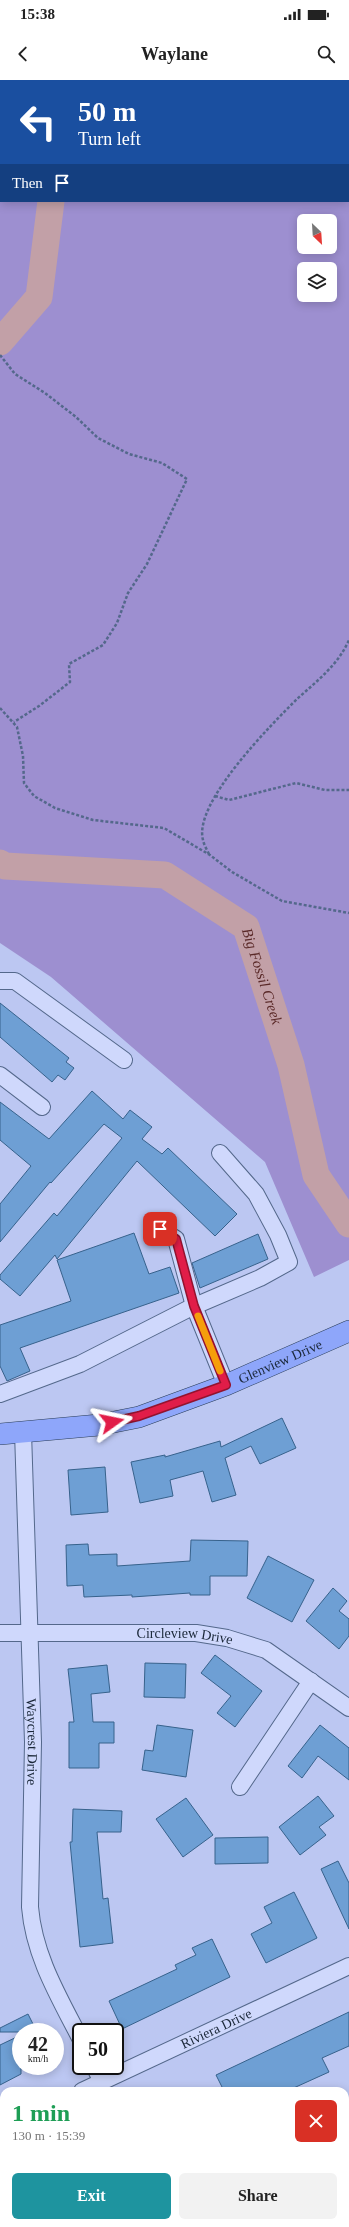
<!DOCTYPE html>
<meta charset="utf-8">
<style>
:root{--surface:#fff;--page:#f2f2f2;--text:#222;--muted:#767676;--accent:#1e949f}
body{margin:0;font-family:"Times New Roman",serif;background:var(--page);color:var(--text);height:100vh;display:flex;flex-direction:column;font-size:15px;white-space:nowrap}
*{box-sizing:border-box;margin:0}
p{font-size:13px;color:var(--muted)}
.icon{flex:none;width:22px;height:22px;fill:none;stroke:currentColor;stroke-width:2;stroke-linecap:round;stroke-linejoin:round}
.map{position:relative;flex:1;overflow:hidden}
.sheet{position:absolute;left:0px;top:2007px;width:349px;height:140px;display:flex;flex-direction:column;background:var(--surface);border-radius:12px 12px 0 0;box-shadow:0 2px 10px #0003}
.sheet>*{flex:none}
.banner{position:absolute;left:0px;top:0px;width:349px;height:122px;box-shadow:0 2px 10px #0003;background:#1a4fa0;color:#fff;overflow:hidden}
.needle{width:26px;rotate:155deg}
.fabs{position:absolute;left:297px;top:134px;display:grid;gap:8px}
.fabs a{display:grid;place-items:center;width:40px;height:40px;border-radius:6px;background:var(--surface);box-shadow:0 2px 10px #0003;font-size:20px}
.speed{position:absolute;left:12px;top:1943px;display:flex;gap:8px;font-size:20px;font-weight:700;text-align:center}
.speed>*{display:grid;place-content:center;width:52px;height:52px;border-radius:50%;background:var(--surface);box-shadow:0 2px 10px #0003;line-height:1}
.speed small{font-size:10px;font-weight:400}
.speed .limit{border:2px solid #111;border-radius:6px;background:#fff;color:#111}
.pin{position:absolute;display:grid;place-items:center;width:34px;height:34px;color:#fff;margin:-17px;border-radius:8px;box-shadow:0 2px 6px #0006}
.me{position:absolute;width:44px;margin:-22px;rotate:78deg;stroke-linejoin:round;filter:drop-shadow(0 0 3px #0008)}
.turn{display:flex;align-items:center;gap:14px;height:84px;padding:0 12px;font-size:18px}
.turn .icon{width:52px;height:52px;stroke-width:2.5}
.turn b{display:block;font-size:28px;line-height:34px}
.then{display:flex;align-items:center;height:38px;padding:0 12px;background:#0003;gap:8px;font-size:15px}
.round{display:grid;place-items:center;flex:none;width:42px;height:42px;border-radius:6px;background:var(--page)}
.head{display:flex;align-items:center;justify-content:space-between;height:68px;padding:0 12px}
h1{font-size:24px;font-weight:600;line-height:30px;color:#1e9e55}
.button{display:flex;gap:8px;margin-top:auto;padding:8px 12px}
.button a{flex:1;height:46px;border-radius:6px;background:var(--accent);color:#fff;font-size:16px;font-weight:600;line-height:46px;text-align:center}
.button a+a{background:var(--page);color:var(--text)}
.status{display:flex;justify-content:space-between;align-items:center;height:28px;padding:0 20px;background:var(--surface);direction:ltr}
.status svg{height:11px;fill:currentColor}
header{display:flex;justify-content:space-between;align-items:center;height:52px;padding:0 12px;background:var(--surface);font-size:18px;font-weight:600}
.map>svg:first-child{display:block}
.green{fill:#9d8fd0;fill-rule:evenodd}
.water{fill:#c2a0a7;stroke:#90676d}
.lines{fill:none;stroke-linecap:round;stroke-linejoin:round}
.river{stroke:#c2a0a7;stroke-width:27}
.building{fill:#6e9fd4;stroke:#37628c}
.minor-casing{stroke:#54688b;stroke-width:18}
.major-casing{stroke:#293d57;stroke-width:22}
.path{stroke:#54688b;stroke-width:2.5;stroke-dasharray:3 2;stroke-linecap:butt}
.minor{stroke:#cfd8fc;stroke-width:16}
.major{stroke:#8ea6fa;stroke-width:21}
.route-casing{stroke:#92132f;stroke-width:10}
.route{stroke:#e11d48;stroke-width:7}
.slow{stroke:#f59e0b;stroke-width:7}
.labels{text-anchor:middle;dominant-baseline:central;stroke-width:3;stroke-linejoin:round;paint-order:stroke}
.street-label{font-size:14px;fill:#1a2738;stroke:#ccd4f9}
.water-label{font-size:15px;font-style:italic;fill:#5a2928;stroke:#ccd4f9}
</style>
<div class="status"><b>15:38</b><svg viewBox="0 0 49 12"><path d="M0 12V9h3v3zM5 12V6h3v6zM10 12V3h3v9zM15 12V0h3v12zM26 1h20v11H26zM47 4h2v5h-2z"/></svg></div>
<header><svg class="icon" aria-label="back" viewBox="0 0 24 24"><path d="M15 5l-7 7 7 7"/></svg>Waylane<svg class="icon" aria-label="search" viewBox="0 0 24 24"><circle cx="10" cy="10" r="6"/><path d="M15 15l6 6"/></svg></header>
<div class="map">
<svg width="349" height="2147" viewBox="0 0 349 2147">
<rect width="100%" height="100%" fill="#bcc7f2"/>
<path class="green" d="M0 0H349V1180L314 1197 265 1082 51 897 0 863ZM1 1H348V121H1ZM304 141H330V167H304ZM304 189H330V215H304Z
M349 2058V2147H328L324 2143H345V2061Z"/>
<path class="water" d="M349 2017V2058L345 2061V2020Z
M121 2143H324L328 2147H115Z"/>
<g class="lines">
<g class="river">
<path d="M69 1 70 0"/>
<path d="M0 262 39 217 51 121"/>
<path id="s1" d="M0 783 5 786 165 795 246 847 291 985 316 1095 349 1144"/>
</g>
</g>
<path class="building" d="M0 923 69 978 66 982 74 988 65 1000 58 995 52 1002 0 957Z
M92 1011 123 1039 130 1030 152 1047 142 1059 162 1074 168 1068 237 1134 215 1156 137 1081 57 1179 55 1175 20 1216 0 1199V1195L54 1133 57 1136 122 1058 104 1044 51 1103 50 1102 0 1162V1124L31 1086 0 1060V1022L49 1059Z
M134 1153 149 1194 170 1187 179 1213 20 1268 30 1291 7 1301 0 1286V1245L71 1221 57 1180Z
M258 1154 268 1179 200 1208 192 1183Z
M282 1338 296 1368 260 1384 251 1366 225 1378 236 1415 212 1422 203 1391 170 1400 173 1416 140 1423 131 1382 165 1375V1377L220 1361 221 1367Z
M105 1387 108 1432 71 1435 68 1390Z
M191 1460 248 1461 247 1496H210V1515H190V1513L132 1517V1515L84 1517 83 1505 67 1506 66 1465 88 1464 89 1475 117 1474V1486L190 1481Z
M268 1476 314 1500 292 1542 247 1518Z
M333 1508 347 1521 339 1531 349 1539V1556L339 1569 306 1541Z
M215 1575 262 1611 235 1647 217 1633 231 1616 201 1593Z
M145 1583 186 1584 185 1618 144 1617Z
M107 1585 110 1612 91 1614 93 1642H114V1663H99V1688H69V1642H74L68 1589Z
M157 1645 193 1650 186 1697 142 1690 145 1670 153 1671Z
M320 1645 349 1668V1700L318 1676 302 1698 288 1686Z
M318 1716 334 1736 319 1747 326 1755 300 1775 279 1747Z
M186 1718 213 1755 183 1777 156 1739Z
M73 1729 122 1731 121 1752H97L103 1819 108 1818 113 1863 80 1867 70 1762H72Z
M268 1757V1783L215 1784V1758Z
M338 1781 349 1803V1849L321 1789Z
M294 1812 317 1858 266 1883 251 1854 272 1843 264 1827Z
M212 1859 230 1897 122 1949 109 1921 177 1889 175 1885 196 1875 192 1868Z
M349 1932V1966L322 1978 329 1992 287 2011H224L216 1995Z
M28 1934 37 1952H0V1948Z
M21 1955V1994L0 2005V1965Z"/>
<g class="lines">
<g class="minor-casing">
<g id="minor">
<path d="M0 901H15L124 980"/>
<path d="M0 995 42 1027"/>
<path d="M160 1149 176 1159 194 1226 226 1305"/>
<path d="M0 1314 80 1284 190 1228 260 1198 289 1182 278 1155 256 1114 220 1073"/>
<path id="s2" d="M23 1352 33 1662 30 1827C34 1876 59 1917 81 1960"/>
<path id="s3" d="M0 1553H196L227 1558 266 1570 349 1628"/>
<path d="M240 1707 311 1601"/>
<path d="M94 1986 102 2002"/>
<path id="s4" d="M82 2011 349 1886"/>
<path d="M0 2048 4 2046"/>
</g>
</g>
<g class="major-casing">
<g id="major">
<path id="s5" d="M0 1354 99 1345 139 1337 226 1305 349 1251"/>
</g>
</g>
<path class="path" d="M0 275 15 294 45 313 76 337 98 358 129 374 162 383 187 399 147 484 128 513 117 543 103 565 69 584 70 602 39 626 14 642
M0 628 17 647 23 676 24 703 34 716 55 728 93 740 164 748 210 775 232 792 282 821 349 833
M215 716 229 720 237 718 296 703 325 710H349
M209 774C207 770 204 765 203 760 193 723 271 645 297 619 317 601 338 585 349 560"/>
<use href="#minor" class="minor"/>
<use href="#major" class="major"/>
</g>
<g class="lines">
<g class="route-casing">
<path id="route" d="M112 1342 139 1336 226 1305 194 1226 176 1159 160 1149"/>
</g>
<use href="#route" class="route"/>
<path class="slow" d="M198 1236 220 1291"/>
</g>
<g class="labels">
<g class="street-label">
<text stroke="none"><textPath href="#s5" startOffset="292">Glenview Drive</textPath></text>
<text stroke="none"><textPath href="#s3" startOffset="185">Circleview Drive</textPath></text>
<text stroke="none"><textPath href="#s2" startOffset="310">Waycrest Drive</textPath></text>
<text stroke="none"><textPath href="#s4" startOffset="148">Riviera Drive</textPath></text>
</g>
<g class="water-label">
<text stroke="none"><textPath href="#s1" startOffset="314">Big Fossil Creek</textPath></text>
</g>
</g>
</svg>
<div class="fabs">
<a><svg class="needle" viewBox="-14 -14 28 28"><path d="M0-13l5 13h-10z" fill="#e53935"/><path d="M0 13l5-13h-10z" fill="#767676"/></svg></a>
<a><svg class="icon" aria-label="layers" viewBox="0 0 24 24"><path d="M12 4l9 5-9 5-9-5zM3 14l9 5 9-5"/></svg></a>
</div>
<div class="speed"><div>42<small>km/h</small></div><div class="limit">50</div></div>
<div class="pin" style="left:160px;top:1149px;background:#d93025"><svg class="icon" aria-label="arrive" viewBox="0 0 24 24"><path d="M6 21V4h12l-3 4 3 4H6"/></svg></div>
<svg class="me" style="left:112px;top:1342px" viewBox="-20 -20 40 40"><path d="M0-17L14 15 0 8-14 15z" fill="#e11d48" stroke="#fff" stroke-width="4"/></svg>
<div class="banner">
<div class="turn"><svg class="icon" aria-label="left" viewBox="0 0 24 24"><path d="M17 20v-9H6M10 6l-5 5 5 5"/></svg><div><b>50 m</b>Turn left</div></div>
<div class="then">Then<svg class="icon" aria-label="arrive" viewBox="0 0 24 24"><path d="M6 21V4h12l-3 4 3 4H6"/></svg></div>
</div>
<section class="sheet">
<div class="head"><div><h1>1 min</h1><p>130 m · 15:39</p></div><a class="round" style="background:#d93025;color:#fff"><svg class="icon" aria-label="close" viewBox="0 0 24 24"><path d="M6 6l12 12M18 6L6 18"/></svg></a></div>
<div class="button"><a>Exit</a><a>Share</a></div>
</section>
</div>
